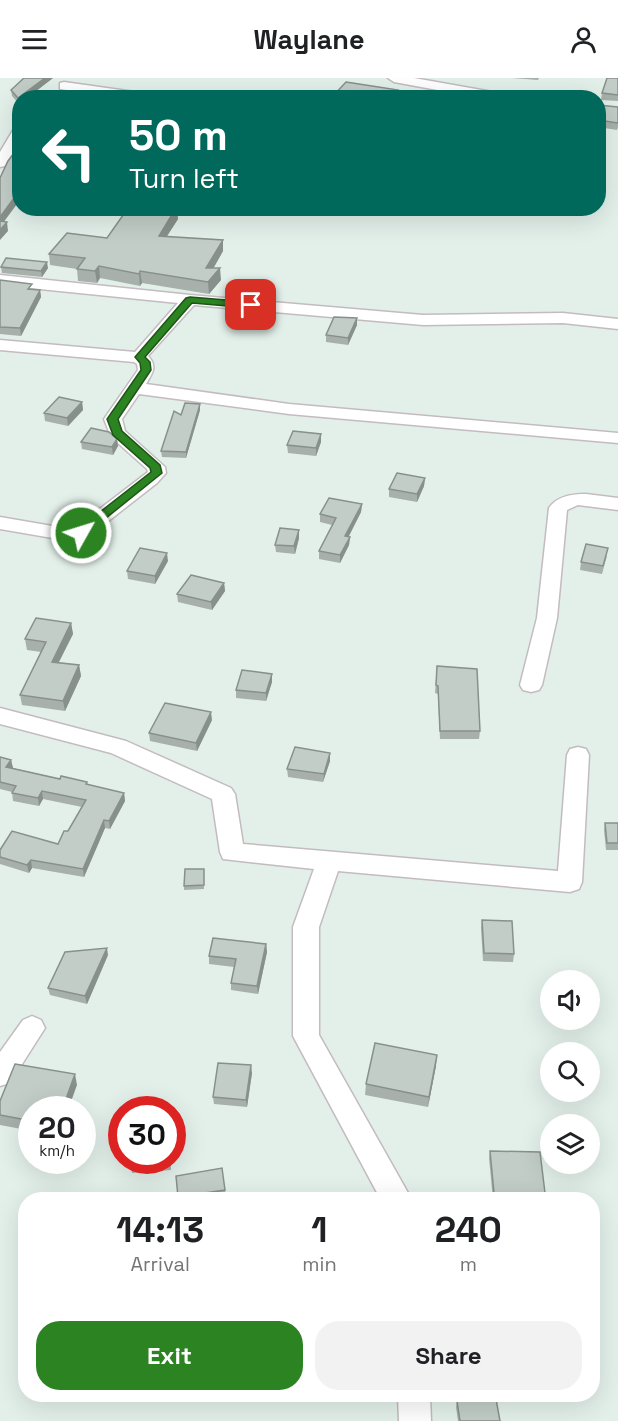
<!DOCTYPE html>
<style>
:root{--surface:#fff;--page:#f2f2f2;--text:#202124;--muted:#757577;--accent:#2c8322}
body{margin:0;font-family:"Space Grotesk",sans-serif;background:var(--page);color:var(--text);height:100vh;display:flex;flex-direction:column;font-size:22px;white-space:nowrap}
*{box-sizing:border-box;margin:0}
p{font-size:20px;color:var(--muted)}
.icon{flex:none;width:33px;height:33px;fill:none;stroke:currentColor;stroke-width:2;stroke-linecap:round;stroke-linejoin:round}
.map{position:relative;flex:1;overflow:hidden}
.sheet{position:absolute;left:18px;top:1114px;width:582px;height:210px;display:flex;flex-direction:column;background:var(--surface);border-radius:24px;box-shadow:0 6px 24px #0002}
.sheet>*{flex:none}
.top-card{position:absolute;left:12px;top:12px;width:594px;height:126px;border-radius:24px;box-shadow:0 6px 24px #0002;background:#00695c;color:#fff;overflow:hidden}
.tools{position:absolute;left:540px;top:892px;display:grid;gap:12px}
.tools a{display:grid;place-items:center;width:60px;height:60px;border-radius:50%;background:var(--surface);box-shadow:0 6px 24px #0002;font-size:30px}
.speed{position:absolute;left:18px;top:1018px;display:flex;gap:12px;font-size:30px;font-weight:700;text-align:center}
.speed>*{display:grid;place-content:center;width:78px;height:78px;border-radius:50%;background:var(--surface);box-shadow:0 6px 24px #0002;line-height:1}
.speed small{font-size:15px;font-weight:400}
.speed .limit{border:9px solid #d22;background:#fff;color:#111}
.pin{position:absolute;display:grid;place-items:center;width:51px;height:51px;color:#fff;margin:-26px;border-radius:12px;box-shadow:0 3px 9px #0006}
.me{position:absolute;width:66px;margin:-33px;rotate:51deg;stroke-linejoin:round;filter:drop-shadow(0 0 4px #0008)}
.turn{display:flex;align-items:center;gap:21px;height:126px;padding:0 18px;font-size:27px}
.turn .icon{width:78px;height:78px;stroke-width:2.5}
.turn b{display:block;font-size:42px;line-height:51px}
.eta{display:flex;justify-content:space-evenly;align-items:center;height:102px;text-align:center}
.eta b{font-size:36px;font-weight:700;line-height:42px}
.action{display:flex;gap:12px;margin-top:auto;padding:12px 18px}
.action a{flex:1;height:69px;border-radius:24px;background:var(--accent);color:#fff;font-size:24px;font-weight:700;line-height:69px;text-align:center}
.action a+a{background:var(--page);color:var(--text)}
header{display:flex;justify-content:space-between;align-items:center;height:78px;padding:0 18px;background:var(--surface);font-size:27px;font-weight:700}
.map>svg:first-child{display:block}
.lines{fill:none;stroke-linecap:round;stroke-linejoin:round}
.minor-casing{stroke:#c3bbc0;stroke-width:3}
.minor{fill:#fff;fill-rule:evenodd}
.wall{fill:#a7b0ab}
.shaded-wall{fill:#88908b}
.building{fill:#c2cdc7;stroke:#88908b;stroke-width:1.5}
.route{fill:#2c8322;stroke:#1d5516;stroke-width:1.5}
</style>
<header><svg class="icon" aria-label="menu" viewBox="0 0 24 24"><path d="M4 6h16M4 12h16M4 18h16"/></svg>Waylane<svg class="icon" aria-label="person" viewBox="0 0 24 24"><circle cx="12" cy="8" r="4"/><path d="M4 21q1-7 8-7t8 7"/></svg></header>
<div class="map">
<svg width="618" height="1343" viewBox="0 0 618 1343">
<rect width="100%" height="100%" fill="#e3f0ea"/>
<g class="lines">
<g class="minor-casing">
<path id="minor" d="M388 0H414L504 16 510 20H481L394 4Z
M64 4 149 16 155 20H119L60 11V5Z
M20 48V64L5 88 0 89V74L15 49Z
M0 197 190 217 423 237 563 235 618 241V251L563 245 423 247 194 227 148 278C158 288 152 296 146 306L289 326 618 355V365L289 336 139 316 122 341 125 353 165 389 166 395 157 405 88 459 64 462 0 451V439L64 450 76 449 148 394 147 391 111 359 104 341 138 292 137 286 134 284 0 272V262L135 274 178 225 0 207Z
M586 416 618 420V432L578 427 567 432 557 540 542 607 539 612 531 614 523 612 520 607 537 540 549 430C557 418 572 416 586 416Z
M0 630 126 663 231 710 235 716 243 766 558 793 567 677 570 671 578 669 586 671 589 677 582 804 579 811 570 814 338 793 319 849V957L412 1122H381L293 958V849L314 791 223 781 220 774 212 721 111 675 0 646Z
M32 938 41 942 45 950 10 1005 0 1008V974L23 942Z
M398 1317H430L431 1343H399Z"/>
</g>
<use href="#minor" class="minor"/>
</g>
<path class="wall" d="M53 0 27 20H20L19 26 12 18 11 12Z
M512 0H539L538 2Z
M618 0V23L601 22 602 15Z
M598 27 618 29V49L617 52 598 49Z
M128 130H177L178 141 167 158 223 173 213 190 221 202 209 216 142 205 140 208 100 200 97 205 78 203 77 191 50 187 49 176 107 160Z
M1 189 48 190 42 199 2 195Z
M0 202 33 212H40L41 219 21 258 0 256Z
M357 240V247L348 267 326 264V257Z
M82 324 83 332 68 348 45 343 44 335Z
M200 326V332L186 380 162 379 161 373 181 337Z
M321 356V364L316 378 288 375 287 367Z
M117 361 118 368 113 377 82 371 81 364Z
M425 400 424 408 417 424 389 419V411Z
M362 426 361 434 348 459H350L349 467 340 485 319 481V473L332 447 320 444V436Z
M299 452V460L295 476 276 474 275 467Z
M607 478 602 496 580 492 581 484Z
M168 483 155 506 128 501 127 493Z
M224 505 225 513 212 532 178 524 177 516Z
M71 545 73 556 58 585 79 587 81 598 65 633 22 627 20 617 41 574 27 572 25 561Z
M437 588 480 653 479 661H440L438 616 435 615Z
M272 604 266 623 236 620V612Z
M212 642 197 673 150 663 149 655Z
M0 679 11 682 13 690 60 701 87 704 88 707 124 715 125 723 110 751 105 750 84 799 32 790 29 795 0 786V772L58 766 68 753 82 729 43 721 39 728 13 723 12 714 0 711Z
M330 683 323 704 288 699 287 691Z
M605 745H618V772H606L604 752Z
M204 795V811L184 812V808Z
M482 842 514 876 513 884 483 883 481 850Z
M266 866 267 874 258 916 231 912V905L234 889 209 886V878Z
M108 877 87 926 50 917 48 910Z
M436 988 428 1029 365 1017 366 1006Z
M252 995 247 1029 214 1026 213 1019Z
M77 1007 32 1032V1053L0 1047V1023Z
M490 1073 545 1115 543 1122H493L489 1080Z
M171 1083V1092L132 1095 131 1088Z
M222 1090 226 1119 207 1122H178L176 1098Z
M457 1323 500 1343H458L456 1329Z"/>
<path class="shaded-wall" d="M45 0H53L27 20H20L19 26 18 20Z
M398 12V20H391Z
M20 104V122L0 149V139Z
M176 130H177L178 141 160 169 159 158Z
M7 144 8 153 0 162V152Z
M223 162V173L207 202 206 190Z
M47 184 48 190 42 199 41 193Z
M99 188 100 200 97 205 95 193Z
M220 190 221 202 209 216 208 204Z
M140 193 142 205 140 208 139 196Z
M40 212 41 219 21 258 20 250Z
M357 240V247L348 267V260Z
M82 324 83 332 68 348 67 340Z
M200 326V332L186 380V374Z
M321 356V364L316 378V370Z
M117 361 118 368 113 377 112 369Z
M425 400 424 408 417 424V416Z
M362 426 361 434 345 466V458Z
M299 452V460L295 476 294 468Z
M350 459 349 467 340 485V477Z
M167 475 168 483 155 506V498Z
M224 505 225 513 212 532 211 524Z
M71 545 73 556 54 594 52 584Z
M79 587 81 598 65 633 63 623Z
M272 596V604L266 623V615Z
M211 634 212 642 197 673 196 665Z
M330 675V683L323 704 324 696Z
M11 682 13 690 8 697 6 689Z
M42 713 43 721 39 728 38 720Z
M124 715 125 723 110 751 109 743Z
M104 742 105 750 84 799 83 791Z
M31 782 32 790 29 795 27 787Z
M266 866 267 874 258 916 257 908Z
M107 870 108 877 87 926 85 918Z
M437 977 436 988 428 1029 429 1019Z
M251 987 252 995 247 1029 246 1022Z
M75 996 77 1007 68 1032H62Z"/>
<path class="building" d="M24 0H45L18 20 11 12Z
M607 0H618V17L602 15Z
M346 4 398 12 391 20H331Z
M85 14 96 16 95 20H79Z
M598 27 618 29V45L598 42Z
M20 67V104L18 106H20V112L0 139V100L8 83Z
M128 130H176L159 158 223 162 206 190H220L208 204 140 193 139 196 99 188 95 193 77 191 85 180 49 176 67 155 107 160Z
M0 143 7 144 0 152Z
M6 180 47 184 41 193 1 189Z
M0 202 32 206 28 211 40 212 20 250 0 249Z
M334 239 357 240 348 260 326 257Z
M59 319 82 324 67 340 44 335Z
M185 325 200 326 186 374 161 373 174 333 181 337Z
M91 350 109 354 117 361 112 369 81 364Z
M293 353 321 356 316 370 287 367Z
M397 395 425 400 417 416 389 411Z
M329 420 362 426 345 458 350 459 340 477 319 473 336 440 320 436Z
M280 450 299 452 294 468 275 467Z
M586 466 608 470 603 488 581 484Z
M140 470 167 475 155 498 127 493Z
M191 497 224 505 211 524 177 516Z
M36 540 71 545 52 584 79 587 63 623 20 617 46 564 25 561Z
M437 588 477 591 480 653H440L438 608 436 607Z
M242 592 272 596 266 615 236 612Z
M165 625 211 634 196 665 149 655Z
M295 669 330 675 324 696 287 691Z
M0 679 11 682 6 689 60 701 61 698 87 704 86 706 124 715 109 743 104 742 83 791 31 782 27 787 0 779V772L12 753 58 766 64 753H68L86 722 42 713 38 720 12 715 16 708 0 704Z
M605 745H618V765H607Z
M185 791H204V807L184 808Z
M482 842 512 843 514 876 484 875Z
M213 860 266 866 257 908 231 905 236 881 209 878Z
M107 870 85 918 48 910 65 874Z
M375 965 437 977 429 1019 366 1006Z
M218 985 251 987 246 1022 213 1019Z
M15 986 75 996 62 1032H32V1043L0 1037V1023Z
M490 1073 540 1074 545 1115H494Z
M131 1083H170V1084L131 1088Z
M222 1090 225 1112 178 1119 176 1098Z
M496 1321 500 1343H460L457 1323Z"/>
<path class="route" d="M190 219 251 224 255 227 251 230 192 225 145 279 150 284 151 292 118 341 122 353 160 387 162 395 85 457H77V452L151 394 150 390 113 357 107 341 141 292 140 285 135 279 186 220Z"/>
</svg>
<div class="tools">
<a><svg class="icon" aria-label="sound" viewBox="0 0 24 24"><path d="M4 9h4l5-4v14l-5-4H4zM17 9q2 3 0 6"/></svg></a>
<a><svg class="icon" aria-label="search" viewBox="0 0 24 24"><circle cx="10" cy="10" r="6"/><path d="M15 15l6 6"/></svg></a>
<a><svg class="icon" aria-label="layers" viewBox="0 0 24 24"><path d="M12 4l9 5-9 5-9-5zM3 14l9 5 9-5"/></svg></a>
</div>
<div class="speed"><div>20<small>km/h</small></div><div class="limit">30</div></div>
<div class="pin" style="left:251px;top:227px;background:#d93025"><svg class="icon" aria-label="arrive" viewBox="0 0 24 24"><path d="M6 21V4h12l-3 4 3 4H6"/></svg></div>
<svg class="me" style="left:81px;top:455px" viewBox="-20 -20 40 40"><circle r="17" fill="#2c8322" stroke="#fff" stroke-width="3"/><path d="M0-11L8 9 0 5-8 9z" fill="#fff"/></svg>
<div class="top-card">
<div class="turn"><svg class="icon" aria-label="left" viewBox="0 0 24 24"><path d="M17 20v-9H6M10 6l-5 5 5 5"/></svg><div><b>50 m</b>Turn left</div></div>
</div>
<section class="sheet">
<div class="eta">
<div><b>14:13</b><p>Arrival</p></div>
<div><b>1</b><p>min</p></div>
<div><b>240</b><p>m</p></div>
</div>
<div class="action"><a>Exit</a><a>Share</a></div>
</section>
</div>
